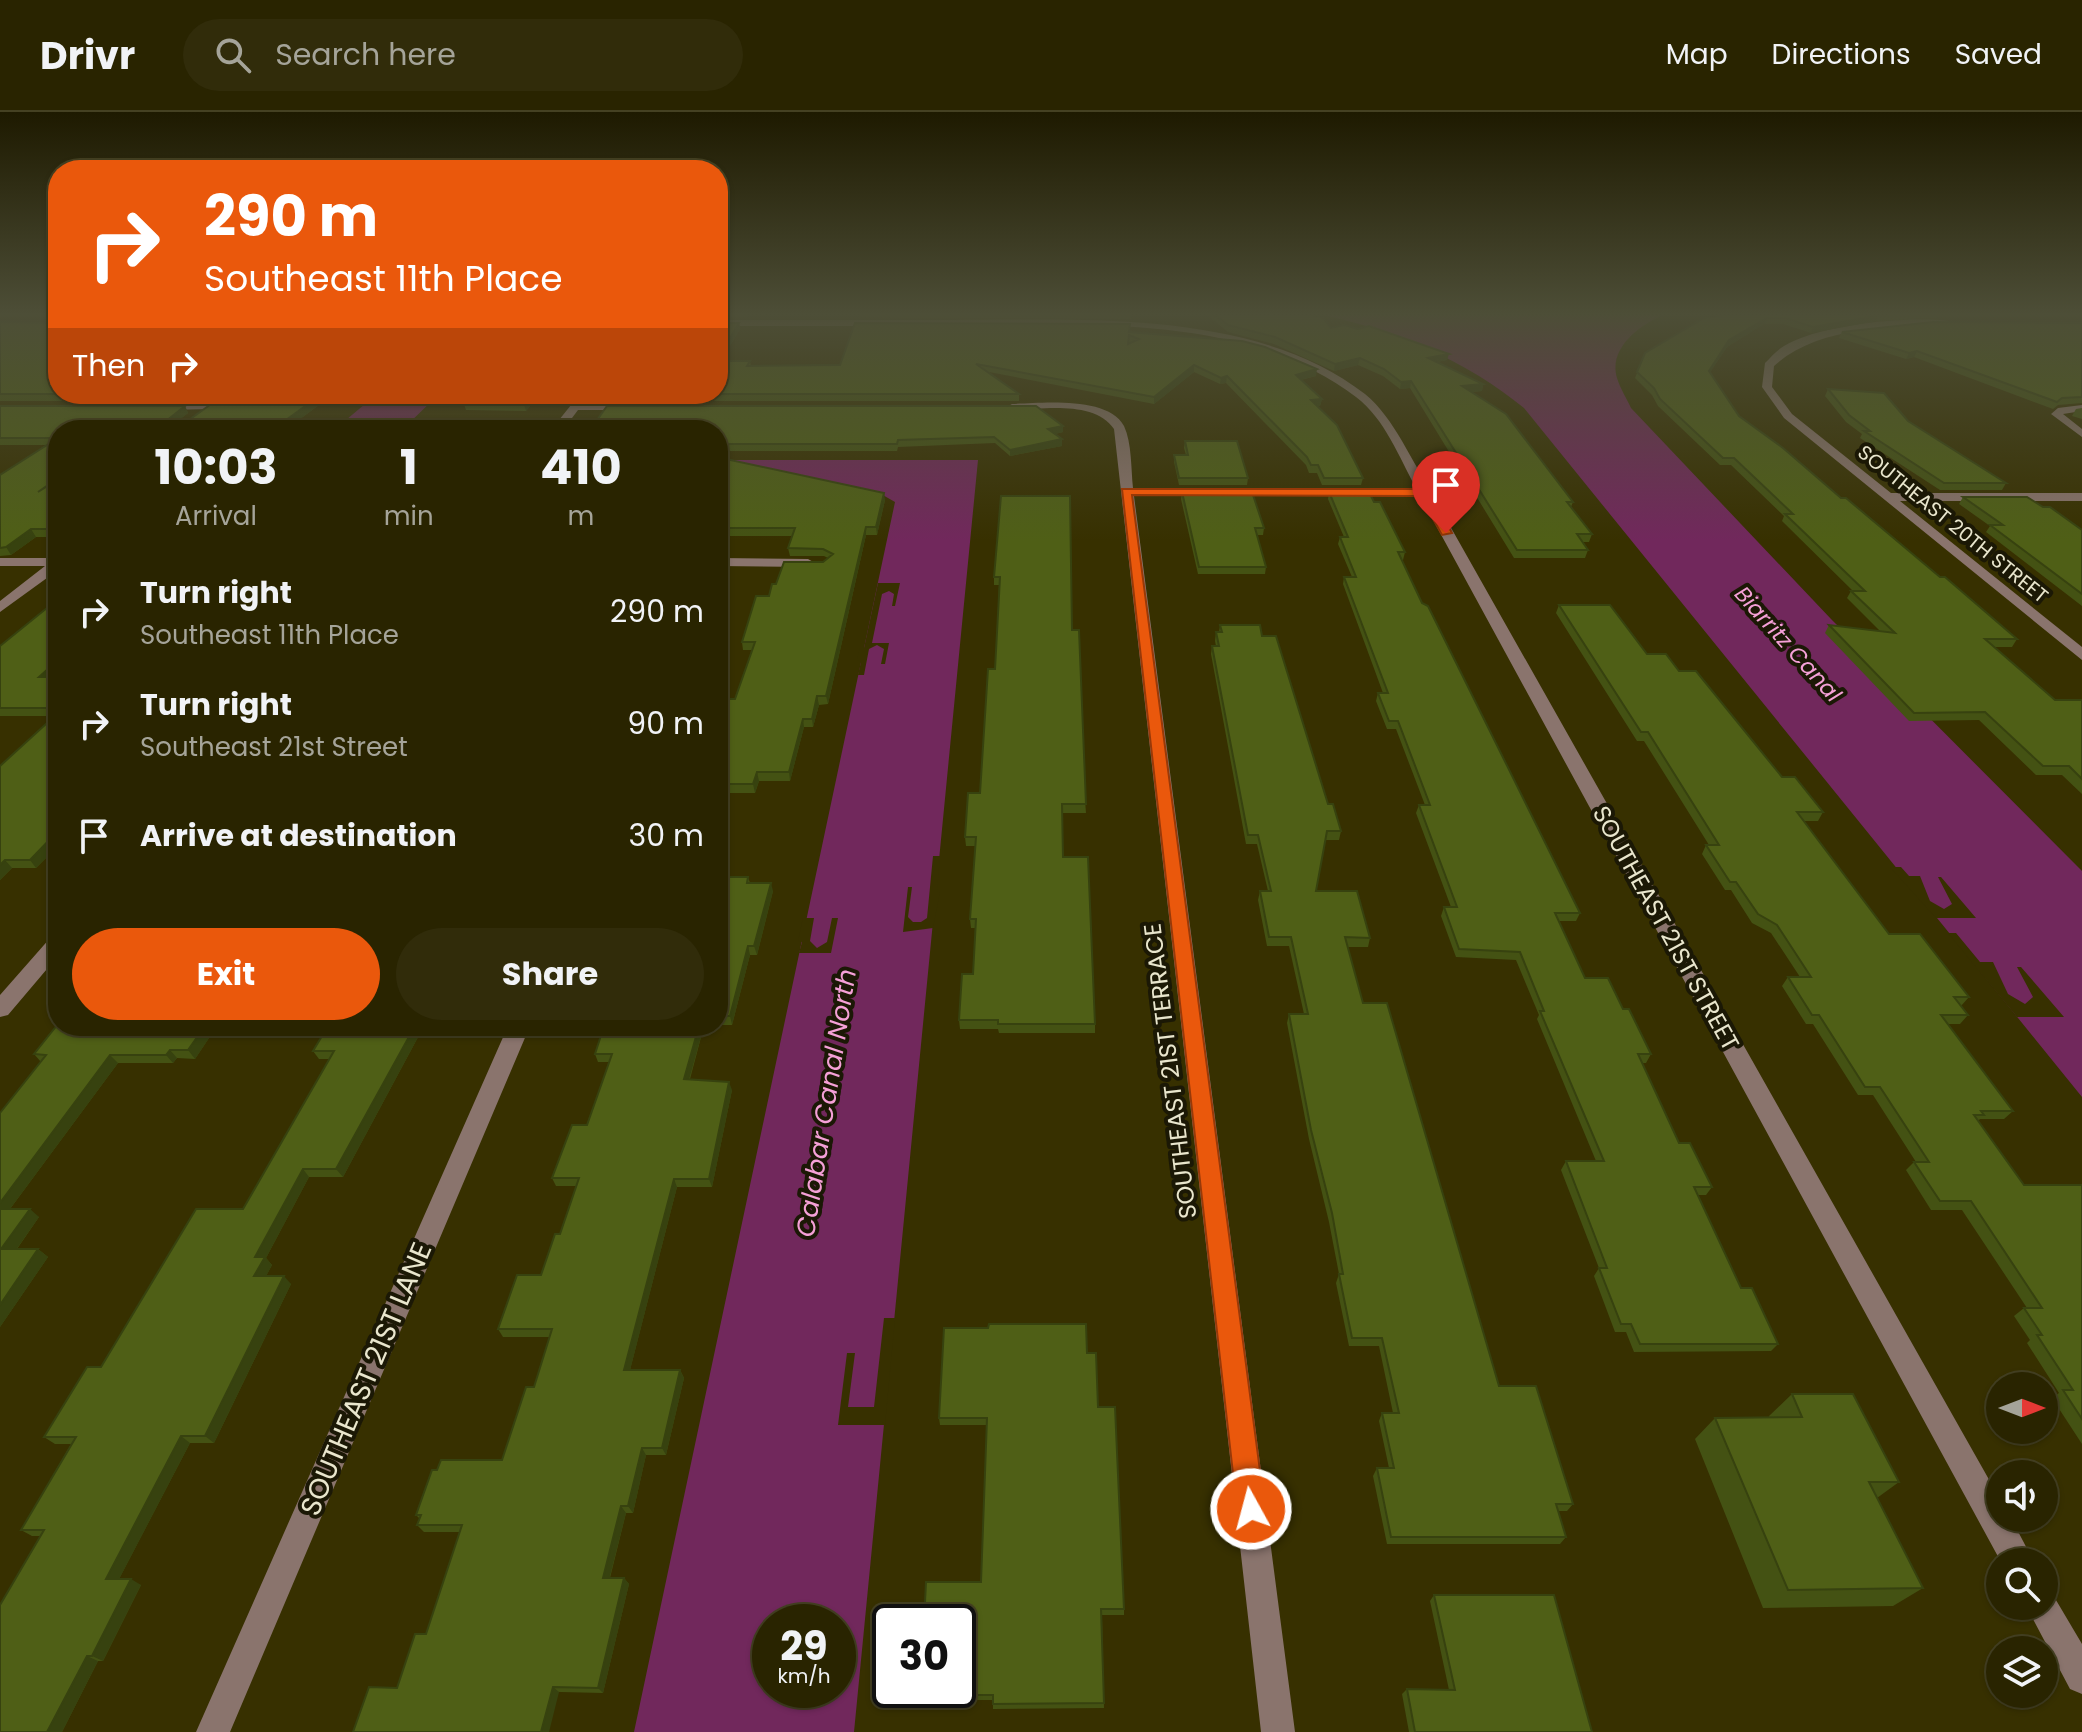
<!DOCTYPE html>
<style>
:root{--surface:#292400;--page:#312c0a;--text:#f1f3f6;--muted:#a5a499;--line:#454122;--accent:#ea580c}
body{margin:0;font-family:Poppins,sans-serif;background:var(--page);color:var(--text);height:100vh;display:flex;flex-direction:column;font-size:30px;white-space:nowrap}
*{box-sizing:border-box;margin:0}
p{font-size:26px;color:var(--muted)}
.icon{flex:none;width:44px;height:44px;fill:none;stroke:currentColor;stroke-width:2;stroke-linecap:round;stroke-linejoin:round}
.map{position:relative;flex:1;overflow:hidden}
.drawer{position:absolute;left:48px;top:308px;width:680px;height:616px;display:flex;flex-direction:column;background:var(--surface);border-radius:32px;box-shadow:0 2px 6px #0004,0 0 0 2px var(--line)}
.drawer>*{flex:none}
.hud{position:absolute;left:48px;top:48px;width:680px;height:244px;border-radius:32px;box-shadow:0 2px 6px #0004,0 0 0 2px var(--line);background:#ea580c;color:#fff;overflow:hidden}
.needle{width:52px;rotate:90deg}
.tools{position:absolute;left:1986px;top:1260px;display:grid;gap:16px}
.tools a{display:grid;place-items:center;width:72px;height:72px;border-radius:50%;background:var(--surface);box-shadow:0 2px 6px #0004,0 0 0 2px var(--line);font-size:40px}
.speed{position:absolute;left:752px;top:1492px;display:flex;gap:16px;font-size:40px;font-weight:700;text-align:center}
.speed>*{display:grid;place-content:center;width:104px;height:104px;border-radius:50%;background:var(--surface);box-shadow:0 2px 6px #0004,0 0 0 2px var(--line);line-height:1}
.speed small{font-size:20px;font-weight:400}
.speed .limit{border:4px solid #111;border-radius:12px;background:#fff;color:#111}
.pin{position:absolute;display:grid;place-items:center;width:68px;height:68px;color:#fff;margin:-82px -34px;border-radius:50% 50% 50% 0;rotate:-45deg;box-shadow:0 0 8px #0007}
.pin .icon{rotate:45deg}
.me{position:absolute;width:88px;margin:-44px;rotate:353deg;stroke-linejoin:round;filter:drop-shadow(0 0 6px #0008)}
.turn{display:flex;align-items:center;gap:28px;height:168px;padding:0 24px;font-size:36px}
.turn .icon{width:104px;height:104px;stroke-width:2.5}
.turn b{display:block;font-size:56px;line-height:68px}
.then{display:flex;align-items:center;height:76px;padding:0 24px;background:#0003;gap:16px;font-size:30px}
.eta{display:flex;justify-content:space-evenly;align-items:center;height:136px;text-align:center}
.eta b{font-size:48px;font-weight:700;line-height:56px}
.button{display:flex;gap:16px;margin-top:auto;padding:16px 24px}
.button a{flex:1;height:92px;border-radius:48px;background:var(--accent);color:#fff;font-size:32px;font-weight:700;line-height:92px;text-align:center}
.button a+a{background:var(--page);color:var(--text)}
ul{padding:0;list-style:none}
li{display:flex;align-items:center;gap:24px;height:112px;padding:0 24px}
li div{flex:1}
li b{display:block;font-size:30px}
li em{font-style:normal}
header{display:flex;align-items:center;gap:48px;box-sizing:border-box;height:112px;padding:0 40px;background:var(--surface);border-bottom:2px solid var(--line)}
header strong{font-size:38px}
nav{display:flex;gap:44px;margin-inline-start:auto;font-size:28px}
.search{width:560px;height:72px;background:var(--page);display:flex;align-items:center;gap:20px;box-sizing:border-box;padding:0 28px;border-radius:44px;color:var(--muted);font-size:30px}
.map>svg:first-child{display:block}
.water{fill:#71285c;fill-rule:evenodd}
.pier{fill:#373000}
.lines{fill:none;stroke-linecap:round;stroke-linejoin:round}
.minor{fill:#8a746d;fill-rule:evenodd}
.wall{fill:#445213}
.shaded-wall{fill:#37420f}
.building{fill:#4f5f16;stroke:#37420f;stroke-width:2;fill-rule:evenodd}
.route{fill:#ea580c;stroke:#983908;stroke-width:2}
.labels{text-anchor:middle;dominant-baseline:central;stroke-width:8;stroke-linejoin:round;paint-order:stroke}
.far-street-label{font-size:20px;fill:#e9e6cd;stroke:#1b1805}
.far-water-label{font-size:22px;font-style:italic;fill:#f5a0d7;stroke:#1b1805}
.street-label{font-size:24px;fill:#e9e6cd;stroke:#1b1805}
.water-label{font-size:26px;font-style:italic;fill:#f5a0d7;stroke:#1b1805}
.near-street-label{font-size:28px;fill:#e9e6cd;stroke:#1b1805}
</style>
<header>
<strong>Drivr</strong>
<div class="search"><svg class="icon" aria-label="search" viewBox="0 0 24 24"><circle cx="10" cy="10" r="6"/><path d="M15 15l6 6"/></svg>Search here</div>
<nav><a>Map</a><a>Directions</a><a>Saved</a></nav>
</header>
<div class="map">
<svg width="2082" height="1620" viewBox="0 0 2082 1620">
<rect width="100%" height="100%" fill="#373000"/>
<path class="water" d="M1323 203H1663C1640 213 1608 236 1617 266 1620 276 1627 287 1631 296L1831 507 2082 759V985L1524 296C1467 249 1395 218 1323 203Z
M377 282H439L402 318H334Z
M718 348H978L854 1620H634L895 390 881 382ZM770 1510H838V1578H770Z"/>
<path class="pier" d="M878 471H900L895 494H892L894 482 889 479 882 482 872 531H889L885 552H881L884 537 877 533 869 537 864 563H858L861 550 857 548 860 536H864Z
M933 744H940L937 780H940L933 816 903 820 908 775H912L908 805 913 810H921L927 806Z
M1890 755H1901L1909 764H1920L1930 789 1944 797 1952 792 1938 765H1941L1976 806H1936Z
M803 806H814L810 829 817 836 827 830 832 806H838L831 841H799L802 830 798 829Z
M1948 821H1956L1980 850H1993L2008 882 2025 892 2033 885 2017 855H2021L2064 905H2017Z
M884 1206H895L885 1313H838L847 1241H855L848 1295H874Z"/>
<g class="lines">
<path class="minor" d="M718 208C797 208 876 208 954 208 1085 208 1255 197 1365 282 1380 294 1392 312 1402 329L2000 1387V1406H2011L2034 1450H2001L1420 384H1134L1295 1620H1261L1114 317C1095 288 1042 297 1012 298L1007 295 1012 292C1042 291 1108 284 1124 314 1132 331 1131 358 1133 376H1416C1399 345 1385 307 1356 285 1245 201 1088 213 956 214 876 214 797 214 718 214Z
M1949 209 1946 214C1889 215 1818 214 1774 254L1772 275 1792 302 1891 381H2082V389H1900L2082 535V548L1784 306 1762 275 1765 251C1771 245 1777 238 1784 234 1821 212 1907 204 1949 209Z
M584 282 588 285 583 292H632L637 295 632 298H578L563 318H551L579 283Z
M209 292 213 293V297L161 298 156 295 161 292Z
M2082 293V299L2063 302 2082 317V325L2051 302 2058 296Z
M0 446H58V458L0 500V489L45 454H0Z
M718 446 808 447 815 451 808 455 718 454Z
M58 823V844L8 903 0 905V883L51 825Z
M508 914H530L230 1620H196Z
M2044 1479 2053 1483 2082 1532V1582L2070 1577 2026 1494H2044Z"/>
</g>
<path class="wall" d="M0 202H58V282H216L205 289H0V210L55 211 57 205H0Z
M718 202H748L747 205H718Z
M860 202H1131V207L860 205Z
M1206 202H1309L1331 216 1447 248 1437 250 1483 272 1482 279 1471 280 1573 390 1571 395 1592 422 1589 430H1582L1588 438 1585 446H1514L1410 276 1400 277 1383 264 1358 253 1334 259 1274 232 1228 220Z
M1730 202H2082V205H1941L1876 209 1811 221 1783 212H1764L1727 235 1710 260 1739 304 2017 527 2012 535H1994L2055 588H2082V682L2062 663H2036L1979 608 1909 609 1825 521 1829 513 1880 519 1847 486 1851 479H1853L1782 409 1784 404 1731 353H1720L1658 294 1652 283 1635 266 1645 241Z
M718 211H739L740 217 721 249H750L751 254 840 253 1130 220 1316 264 1301 268 1322 287 1320 294H1318L1363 366 1361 373H1322L1317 361H1309L1306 353 1226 271 1220 272 1194 260 1154 292 989 260 1019 282V289H617L615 282Z
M2082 211V291L2058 293 2053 297 1914 245 1906 247 1839 226 1842 220Z
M1828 277 1908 309 2006 371 2002 378H1940L1860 326 1862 322 1846 310 1825 284Z
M225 282H334L285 318H58V425H36L11 443 0 444V363L48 333H0V294H185L188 301 172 313H182Z
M467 282H540L526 299 466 298 462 287Z
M2082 296V307L2072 304 2076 297Z
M1063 314V320L1055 322 1062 334 1010 344 995 331 898 335 897 339H724L723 346 885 388 877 423H866L828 592 819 593 813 615H804L790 669H759L755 681H718V599L735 587 752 538H743L742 530 776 472 823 450 828 446 824 444H790L788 436 793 424H718V318Z
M1185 329 1248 366 1247 373H1179L1174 350V343H1186L1184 336Z
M1182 380 1264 416 1263 423H1257L1266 455 1265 462H1198L1181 387Z
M1329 380 1374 390 1405 440 1403 448H1401L1422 491 1580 801 1576 809H1559L1585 866 1623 897 1651 942 1646 951H1642L1679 1031 1712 1075 1706 1083H1697L1741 1176 1778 1232 1771 1239 1634 1240 1626 1220H1615L1594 1164 1599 1156 1561 1058 1566 1049H1596L1537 907 1539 903 1516 848 1456 845 1441 804 1444 795H1451L1416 701 1419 693H1425L1396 617H1387L1376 589 1378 581H1383L1343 472 1344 465H1352L1338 432 1340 425H1344L1328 387Z
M1001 384 1072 518 1086 701H1062L1063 745 1095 912V921H999L998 917H960L959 908 973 862 976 816H971L970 807 975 734H966L965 725 980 681 995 557 999 473H994V465Z
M1963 385 2043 395 2082 418V494L1986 420 1990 414 1959 392Z
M1559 493 1679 559 1782 665 1823 700 1818 709H1804L1889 822 1969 885 1961 894 1968 903 1960 912H1948L2013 999 2004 1007H1980L1978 1009 2024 1073H2082V1332L2052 1286 2059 1281 2027 1231 2030 1228 2014 1204 2024 1196H2027L1962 1098H1931L1906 1058 1914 1050H1916L1873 983H1858L1813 912H1806L1782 874 1788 865H1800L1771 821 1752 811 1731 778H1725L1702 742 1706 733H1709L1644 629H1637L1556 501Z
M1220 513 1262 524 1328 692 1341 719 1339 728H1325L1316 779 1370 826 1368 835H1347L1363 891 1499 1274 1573 1392 1567 1399H1558L1566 1425 1560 1432H1387L1373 1364 1377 1356H1389L1379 1309 1382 1301H1393L1379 1234H1349L1336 1171 1339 1162 1329 1110 1309 1027 1287 911 1289 902H1304L1289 834H1267L1258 788 1260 779H1268L1257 732H1246L1211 542 1212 534H1216L1215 529 1216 520H1219Z
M0 534 54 565H58V734L36 756H12L0 768V654L54 604H0Z
M718 765H748L750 771 773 779 757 843H750L732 913H718Z
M217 914 195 947 177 946 173 951H118L10 1097 39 1105 17 1137H38L48 1145 0 1215V1001L41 950 34 942Z
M310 914H424L343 1065H309L266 1146 272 1153 266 1164 291 1172 214 1331H190L119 1467 141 1473 103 1549H98L62 1620 40 1424H32L21 1418 71 1332H55L44 1325 101 1255 243 1097 329 947H319L313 939 323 922H315Z
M604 914H704L690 967 732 978 712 1075H677L630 1258H680L684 1266 666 1343H646L633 1401H626L610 1466H624L629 1472 603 1581 397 1576 426 1522 460 1420H424L417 1413 420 1407 416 1403 437 1358 502 1348 534 1275 550 1225H503L498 1217 541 1163 560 1122 576 1074H556L552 1066 587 1013 609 950H598L595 942Z
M1087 1241 1098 1295 1124 1497V1503H1102L1104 1596 993 1597V1588H921L919 1583 981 1470 987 1313H940L939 1306Z
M1792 1282 1899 1370 1877 1386 1923 1476 1893 1494 1763 1496 1695 1327 1715 1306H1770L1769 1304Z
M1434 1483 1592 1620H1409L1402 1582 1407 1577 1449 1578 1430 1489Z"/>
<path class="shaded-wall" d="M1879 203 1876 209 1811 221 1813 215Z
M1767 206 1764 212 1727 235 1707 265 1709 259 1729 228Z
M739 211 740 217 718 254V246Z
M1917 239 1914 245 1906 247 1909 241Z
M1449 242 1447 248 1426 252 1428 246Z
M1360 246 1358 253 1334 259 1335 252Z
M1194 253V260L1154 292V285Z
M1317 257 1316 264 1295 269 1296 263Z
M1227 264 1226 271 1220 272 1221 266Z
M1411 269 1410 276 1400 277 1401 270Z
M1483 272 1482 279 1460 281 1462 274Z
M202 282H216L205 289Z
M322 282H334L285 318H272Z
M532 282H540L526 299 524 292Z
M1322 287 1320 294 1310 295 1311 288Z
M185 294 188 301 169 316 165 313 166 309Z
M1063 314V320L1048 324V317Z
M1062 327V334L1010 344V338Z
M884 381 885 388 877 423 876 415Z
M866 415V423L828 592 826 584Z
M31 417 36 425 11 443 6 435Z
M58 548V561L44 573 39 565Z
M817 584 819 593 813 615 812 607Z
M803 607 804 615 790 669 789 660Z
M757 660 759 669 755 681 753 672Z
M58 719V734L36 756 30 748Z
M5 748 12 756 0 768V753Z
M771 771 773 779 757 843 754 834Z
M748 834 750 843 732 913 730 904Z
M205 914H217L195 947 188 938Z
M415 914H424L343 1065 336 1057Z
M699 914H704L687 975 684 967Z
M170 938 177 946 173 951 166 943Z
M110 943 118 951 4 1105 0 1102V1091Z
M729 970 732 978 712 1075 709 1067Z
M303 1057 309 1065 266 1146 272 1153 262 1172 254 1164 255 1145Z
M674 1067 677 1075 628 1266 624 1258Z
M30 1097 39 1105 11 1145 1 1137Z
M38 1137 48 1145 0 1215V1193Z
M284 1164 291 1172 214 1331 205 1324Z
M680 1258 684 1266 666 1343 662 1336Z
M181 1324 190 1331 116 1473 106 1467Z
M642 1336 646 1343 633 1401 628 1394Z
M621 1394 626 1401 608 1472 603 1466Z
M624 1466 629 1472 603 1581 598 1576Z
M131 1467 141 1473 103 1549 92 1544Z
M87 1544 98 1549 62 1620H47Z
M553 1575 559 1580 549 1620H541Z"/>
<path class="building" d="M58 202V282H202H0V210L55 211Z
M1214 202H1309L1323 206 1331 216 1344 213 1358 217 1369 214 1449 242 1428 246 1483 272 1462 274 1506 302 1573 390H1567L1592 422H1577L1588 438H1517L1411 269 1401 270 1384 257 1360 246 1335 252 1275 225 1228 213Z
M1730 202H1887L1813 215 1785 206H1767L1729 228 1709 259 1739 304 1783 336 1841 386H1846L1940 465H1945L2017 527H1985L2055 588H2082V667L2069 654H2043L1985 600 1914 601 1829 513 1895 521 1851 479H1865L1785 402H1793L1734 346H1723L1660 287 1654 276 1637 260 1645 241 1704 206Z
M1933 210 2082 211V285L2062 286 2057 290 1917 239 1909 241 1842 220Z
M718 211H739L718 246Z
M855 211 1130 212 1129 220 1242 229 1265 235 1317 257 1296 263 1322 287 1311 288 1337 313 1363 366H1324L1318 353H1311L1307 345 1227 264 1221 266 1194 253 1154 285 976 252 1019 282H615H718V249H750L747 254 840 253ZM1129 223 1139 227 1128 232Z
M1828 277 1884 281 1908 309 2006 371H1944L1864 319H1870L1849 303Z
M225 282H322L272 318H58V326H0V294H185L166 309 165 313H182Z
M467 282H532L524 292 464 291 468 287H462Z
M607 294H1036L1063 314 1048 317 1062 327 1010 338 994 325 898 328 897 332H723L721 346 884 381 876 415H866L826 584H817L812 607H803L789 660H757L753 672H718V599L722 587H735L755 530H742L756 484H769L772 472H776L784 450H823L833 442 823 437 788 436 795 416H718V318H590Z
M58 326V366L38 380 54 370 58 376V417H31L6 435 0 436V363Z
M1185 329H1237L1248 366H1179L1174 343H1188Z
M1182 380H1252L1264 416H1255L1266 455H1199Z
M1329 380H1369L1374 390H1380L1405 440H1398L1422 491 1428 494 1580 801H1555L1585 866H1608L1623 897H1629L1651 942H1638L1679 1031H1690L1712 1075H1694L1741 1176H1752L1778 1232H1640L1631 1212H1621L1599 1156H1607L1566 1049H1604L1540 899H1544L1520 840 1459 837 1444 795H1457L1419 693H1430L1398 609H1389L1378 581H1388L1344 465H1356L1340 425H1348Z
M1001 384H1070L1072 518H1079L1086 692H1062L1063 745H1088L1095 912H998V908H959L962 862H973L976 807H970L976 725H965L968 681H980L988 557H995L1000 465H994Z
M1963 385H2027L2043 395H2050L2082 418V482L1990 413H2003Z
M58 487V548L39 565H58V596H0V534Z
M1559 493H1610L1647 542H1666L1679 559H1696L1782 665H1795L1823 700H1797L1889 822H1920L1969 885H1954L1968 903H1941L2013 999H1981L1984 1003H1974L2024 1073H2082V1307L2063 1278H2073L2037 1223H2042L2024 1196H2042L1971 1089H1940L1914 1050H1929L1880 975H1865L1819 903H1812L1788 865H1811L1777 813 1758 802 1736 770H1730L1706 733H1719L1648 620H1641Z
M1220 513H1260L1262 524H1276L1328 692H1333L1341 719H1327L1316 779H1357L1370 826 1345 825 1363 891H1387L1499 1274H1536L1573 1392H1556L1566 1425H1391L1377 1356H1394L1382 1301H1399L1382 1226H1352L1339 1162H1343L1332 1101 1311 1018 1289 902H1308L1291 825H1269L1260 779H1271L1258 723H1248L1212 534H1219L1216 520H1222Z
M58 601V719L30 748H5L0 753V654Z
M718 765H748L747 771H771L754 834H748L730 904H718Z
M58 912V914H205L188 938H170L166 943H110L0 1091V1001L46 943 34 942Z
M328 914H415L336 1057H303L255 1145H265L254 1164H284L205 1324H181L106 1467H131L92 1544H87L47 1620H0V1493L44 1418H21L76 1325H44L87 1255H101L196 1097H243L334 939H313Z
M604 914H699L684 967 729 970 709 1067H674L624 1258H680L662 1336H642L628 1394H621L603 1466H624L598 1576 553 1575 541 1620H353L369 1575 397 1576 415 1522H426L462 1413H417L421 1403H416L432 1358H437L441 1348H502L526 1275H534L552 1217H498L517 1163H541L555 1122H560L579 1066H552L572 1013H587L612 942H595Z
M0 1097H30L1 1137H38L0 1193Z
M989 1212H1086L1087 1241H1096L1098 1295H1115L1124 1497H1101L1104 1591 993 1592V1583H919V1578H958V1510H924L926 1470H981L987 1306H939L944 1216H988Z
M1792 1282H1853L1899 1370H1869L1923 1476 1788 1478 1715 1306 1802 1305Z
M1434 1483H1554L1592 1620H1415L1407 1577 1455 1578Z"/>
<linearGradient id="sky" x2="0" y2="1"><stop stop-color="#1e1a00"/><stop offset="0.47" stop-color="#4d4e37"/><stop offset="1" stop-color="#4d4e37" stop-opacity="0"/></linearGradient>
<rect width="2082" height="429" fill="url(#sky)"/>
<path class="route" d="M1122 377H1424L1430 380 1452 421 1442 423 1420 384 1132 383 1265 1397 1261 1407 1251 1411 1241 1407 1237 1397Z"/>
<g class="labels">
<g class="far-street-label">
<text transform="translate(1953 412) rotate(39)">SOUTHEAST 20TH STREET</text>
</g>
<g class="far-water-label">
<text transform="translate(1788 532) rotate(48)">Biarritz Canal</text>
</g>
<g class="street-label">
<text transform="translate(1666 816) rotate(61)">SOUTHEAST 21ST STREET</text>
<text transform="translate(1170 959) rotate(-97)">SOUTHEAST 21ST TERRACE</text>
</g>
<g class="water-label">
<text transform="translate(826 991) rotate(-81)">Calabar Canal North</text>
</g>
<g class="near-street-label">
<text transform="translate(366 1267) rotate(-67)">SOUTHEAST 21ST LANE</text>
</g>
</g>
</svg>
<div class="tools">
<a><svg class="needle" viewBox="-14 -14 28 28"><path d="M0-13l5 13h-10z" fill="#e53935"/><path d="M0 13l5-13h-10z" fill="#a5a499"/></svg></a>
<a><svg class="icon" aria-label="sound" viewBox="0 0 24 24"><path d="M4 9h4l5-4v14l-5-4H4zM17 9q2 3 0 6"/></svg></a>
<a><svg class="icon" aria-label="search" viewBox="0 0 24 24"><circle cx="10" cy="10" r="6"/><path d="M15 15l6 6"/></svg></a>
<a><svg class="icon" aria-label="layers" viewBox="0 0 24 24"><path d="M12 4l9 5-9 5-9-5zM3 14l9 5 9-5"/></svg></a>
</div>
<div class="speed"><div>29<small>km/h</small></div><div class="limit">30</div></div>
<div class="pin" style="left:1446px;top:421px;background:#d93025"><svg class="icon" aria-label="arrive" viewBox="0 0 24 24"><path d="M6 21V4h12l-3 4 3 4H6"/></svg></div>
<svg class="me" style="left:1251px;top:1397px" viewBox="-20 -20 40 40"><circle r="17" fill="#ea580c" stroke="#fff" stroke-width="3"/><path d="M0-11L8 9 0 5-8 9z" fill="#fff"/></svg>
<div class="hud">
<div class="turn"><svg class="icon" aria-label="right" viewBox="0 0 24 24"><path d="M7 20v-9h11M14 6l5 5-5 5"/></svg><div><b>290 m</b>Southeast 11th Place</div></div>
<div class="then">Then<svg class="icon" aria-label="right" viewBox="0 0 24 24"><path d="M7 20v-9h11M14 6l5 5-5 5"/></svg></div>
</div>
<section class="drawer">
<div class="eta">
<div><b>10:03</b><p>Arrival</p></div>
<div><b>1</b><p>min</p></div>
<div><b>410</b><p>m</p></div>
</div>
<ul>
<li><svg class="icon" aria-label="right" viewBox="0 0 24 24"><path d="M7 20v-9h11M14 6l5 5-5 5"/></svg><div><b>Turn right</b><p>Southeast 11th Place</p></div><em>290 m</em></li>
<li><svg class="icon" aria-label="right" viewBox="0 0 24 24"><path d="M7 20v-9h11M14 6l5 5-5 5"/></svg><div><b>Turn right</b><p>Southeast 21st Street</p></div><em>90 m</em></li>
<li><svg class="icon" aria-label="arrive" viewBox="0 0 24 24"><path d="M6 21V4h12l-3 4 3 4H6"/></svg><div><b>Arrive at destination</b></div><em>30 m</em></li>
</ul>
<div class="button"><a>Exit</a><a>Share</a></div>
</section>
</div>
